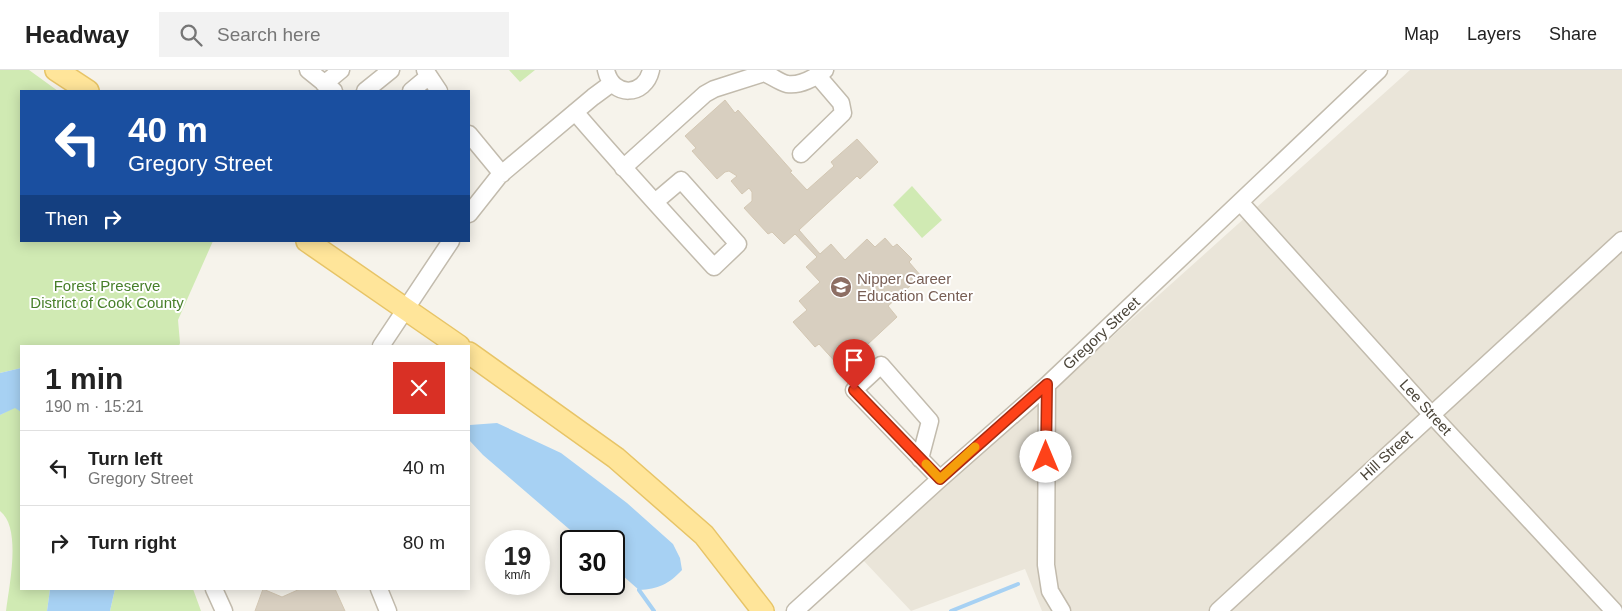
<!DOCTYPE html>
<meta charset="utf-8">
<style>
:root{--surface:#fff;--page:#f2f2f2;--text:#222;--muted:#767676;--line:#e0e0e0}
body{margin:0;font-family:Helvetica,sans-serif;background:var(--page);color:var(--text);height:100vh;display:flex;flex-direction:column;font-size:19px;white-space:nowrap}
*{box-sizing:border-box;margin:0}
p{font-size:16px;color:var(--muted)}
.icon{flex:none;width:28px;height:28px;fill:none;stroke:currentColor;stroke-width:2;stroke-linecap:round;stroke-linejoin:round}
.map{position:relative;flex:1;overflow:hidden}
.drawer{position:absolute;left:20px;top:275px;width:450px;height:245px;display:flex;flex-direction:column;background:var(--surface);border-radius:0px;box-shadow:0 2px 12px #0003}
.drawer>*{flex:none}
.guide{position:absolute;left:20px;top:20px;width:450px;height:152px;border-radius:0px;box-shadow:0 2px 12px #0003;background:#1a4fa0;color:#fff;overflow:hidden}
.speed{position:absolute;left:485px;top:460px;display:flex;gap:10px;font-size:25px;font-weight:700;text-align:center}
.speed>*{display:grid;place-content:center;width:65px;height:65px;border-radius:50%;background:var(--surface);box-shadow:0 2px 12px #0003;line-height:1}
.speed small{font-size:12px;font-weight:400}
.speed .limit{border:2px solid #111;border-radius:8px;background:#fff;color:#111}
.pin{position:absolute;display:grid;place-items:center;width:42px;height:42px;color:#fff;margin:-51px -21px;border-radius:50% 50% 50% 0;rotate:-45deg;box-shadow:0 0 5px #0007}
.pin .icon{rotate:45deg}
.me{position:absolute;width:55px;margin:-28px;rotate:0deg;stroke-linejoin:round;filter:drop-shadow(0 0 4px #0008)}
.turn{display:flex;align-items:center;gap:18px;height:105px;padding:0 25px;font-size:22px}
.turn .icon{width:65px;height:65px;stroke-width:2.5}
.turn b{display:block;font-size:35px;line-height:42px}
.then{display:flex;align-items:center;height:48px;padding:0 25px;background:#0003;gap:10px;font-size:19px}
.round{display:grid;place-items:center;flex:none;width:52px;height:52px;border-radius:0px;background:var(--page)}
.summary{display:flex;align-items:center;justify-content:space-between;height:85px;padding:0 25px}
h1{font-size:30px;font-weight:600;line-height:38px}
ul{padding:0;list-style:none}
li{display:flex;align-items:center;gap:15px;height:75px;padding:0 25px;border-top:1px solid var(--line)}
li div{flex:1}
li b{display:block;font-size:19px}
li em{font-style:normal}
header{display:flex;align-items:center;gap:30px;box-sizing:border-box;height:70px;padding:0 25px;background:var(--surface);border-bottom:1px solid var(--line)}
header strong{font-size:24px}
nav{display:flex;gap:28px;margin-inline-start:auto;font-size:18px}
.search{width:350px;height:45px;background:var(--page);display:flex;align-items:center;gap:12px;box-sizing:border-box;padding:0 18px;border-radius:0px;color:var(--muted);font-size:19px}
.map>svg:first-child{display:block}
.residential{fill:#eae5d9}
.green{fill:#d0eab3}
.water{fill:#a7d1f3}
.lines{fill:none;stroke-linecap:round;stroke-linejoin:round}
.stream{stroke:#a7d1f3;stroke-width:4}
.building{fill:#d8cfc0;stroke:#d3c7b3}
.minor-casing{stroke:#c2bbad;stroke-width:19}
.major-casing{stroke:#e7c467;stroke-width:24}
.minor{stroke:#fff;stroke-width:16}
.major{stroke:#ffe59a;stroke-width:21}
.route-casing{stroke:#a52b10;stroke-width:12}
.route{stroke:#fe4219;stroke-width:9}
.slow{stroke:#f59e0b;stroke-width:9}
.labels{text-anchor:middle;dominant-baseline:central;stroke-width:4;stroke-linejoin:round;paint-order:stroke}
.education-label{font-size:15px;fill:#785e54;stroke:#fff;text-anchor:start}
.park-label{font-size:15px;fill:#477f29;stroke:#fff}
.street-label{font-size:15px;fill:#4a4438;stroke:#fff}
</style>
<header>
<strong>Headway</strong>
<div class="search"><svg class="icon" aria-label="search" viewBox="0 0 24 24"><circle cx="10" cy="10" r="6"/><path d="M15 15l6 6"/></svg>Search here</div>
<nav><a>Map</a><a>Layers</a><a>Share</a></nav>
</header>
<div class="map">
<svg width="1622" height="541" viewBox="0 0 1622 541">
<rect width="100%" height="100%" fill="#f6f3eb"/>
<path class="residential" d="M1410 0H1622V541H1042L1025 499 911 541 863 490Z"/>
<path class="green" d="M0 0H29L58 21H21V171H213L178 250 180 273 179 276H21V298L0 303Z
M509 0H535L520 12Z
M912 116 942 150 922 168 893 135Z
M15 337 21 342V519H50L47 541H6C9 516 22 458 0 441V345Z
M115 519H193L201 541H110Z"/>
<path class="water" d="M21 298V342L15 338 0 345V303Z
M497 353 561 383 627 433 673 474 680 488 682 500C669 514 658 519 639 520L614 498V471H583L483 385 469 370 470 355Z
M50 519H115L110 541H47Z"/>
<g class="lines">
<path class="stream" d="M639 520 654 541
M951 541 1018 514"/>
</g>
<path class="building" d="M725 30 735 43 738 40 792 101 790 102 807 120 834 96 831 92 857 69 878 92 860 109 857 106 799 160 820 184 831 174 845 190 867 169 875 177 885 168 893 177 897 174 912 189 909 192 921 206 888 236 897 247 867 275 865 272 839 296 819 274 815 277 793 252 807 240 799 231 820 212 806 197 817 187 795 164 784 174 772 162 768 164 744 138 752 131V122L749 118 742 124 731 111 737 106 729 101 725 102 717 109 692 81 696 78 685 66Z
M263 519 282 527 300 519H335L345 541H255Z"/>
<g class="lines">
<g class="minor-casing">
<path id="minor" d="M308 0 334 21
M425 0 439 21
M606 0C612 28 645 27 651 0
M324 14 341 0
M365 21 391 0
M411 21 429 6
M575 42C620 94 667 146 714 197L738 174 681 110 655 132
M469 64 502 104
M801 84 843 43 841 33 817 5
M623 98 705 24 714 19 764 3C772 6 779 12 787 14 801 16 814 8 825 0
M1240 132 1431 344 1614 541
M469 144 499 106 593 27 612 13
M381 276 451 171
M1047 315 1046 495 1050 521 1062 541
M920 389 930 351 881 295 854 320 940 409
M214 519 224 541
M379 519 388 541
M795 541 940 409 1047 315 1379 0
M1218 541 1622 170"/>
</g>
<g class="major-casing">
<path id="major" d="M56 0 88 21
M307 171 459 276
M469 283 616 388 704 465 763 541"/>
</g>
<use href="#minor" class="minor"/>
<use href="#major" class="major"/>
</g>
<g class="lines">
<g class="route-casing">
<path id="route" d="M854 320 940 409 1047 314 1046 387"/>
</g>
<use href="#route" class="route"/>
<path class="slow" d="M926 394 940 409 975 377"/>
</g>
<defs>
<g id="school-disc" transform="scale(1.125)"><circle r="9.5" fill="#8d6e63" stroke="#fff"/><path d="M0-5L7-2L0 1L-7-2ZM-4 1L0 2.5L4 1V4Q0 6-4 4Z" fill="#fff"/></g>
</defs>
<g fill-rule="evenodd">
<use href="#school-disc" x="841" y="217"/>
</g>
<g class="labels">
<g class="education-label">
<text x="857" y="208">Nipper Career<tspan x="857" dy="17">Education Center</tspan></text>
</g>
<g class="park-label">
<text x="107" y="215">Forest Preserve<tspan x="107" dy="17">District of Cook County</tspan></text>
</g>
<g class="street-label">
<text transform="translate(1101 263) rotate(-43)">Gregory Street</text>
<text transform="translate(1426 337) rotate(48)">Lee Street</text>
<text transform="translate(1386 385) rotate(-43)">Hill Street</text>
</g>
</g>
</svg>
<div class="speed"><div>19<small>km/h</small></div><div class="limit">30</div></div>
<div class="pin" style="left:854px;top:320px;background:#d93025"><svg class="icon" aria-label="arrive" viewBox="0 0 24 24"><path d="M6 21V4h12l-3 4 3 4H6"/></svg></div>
<svg class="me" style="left:1046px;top:387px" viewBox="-20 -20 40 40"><circle r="19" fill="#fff"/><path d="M0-13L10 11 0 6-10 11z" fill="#fe4219"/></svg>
<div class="guide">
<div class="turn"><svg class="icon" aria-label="left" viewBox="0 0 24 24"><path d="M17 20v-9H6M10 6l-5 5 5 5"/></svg><div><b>40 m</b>Gregory Street</div></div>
<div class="then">Then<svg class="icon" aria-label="right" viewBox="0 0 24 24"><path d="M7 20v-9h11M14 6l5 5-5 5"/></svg></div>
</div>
<section class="drawer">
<div class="summary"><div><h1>1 min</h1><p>190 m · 15:21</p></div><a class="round" style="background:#d93025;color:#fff"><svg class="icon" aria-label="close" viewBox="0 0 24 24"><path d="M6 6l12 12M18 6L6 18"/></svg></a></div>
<ul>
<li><svg class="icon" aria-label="left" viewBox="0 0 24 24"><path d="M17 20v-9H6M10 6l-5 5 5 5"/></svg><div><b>Turn left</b><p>Gregory Street</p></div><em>40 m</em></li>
<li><svg class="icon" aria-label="right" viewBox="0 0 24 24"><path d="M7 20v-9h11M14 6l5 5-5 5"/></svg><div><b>Turn right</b></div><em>80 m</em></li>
</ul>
</section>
</div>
